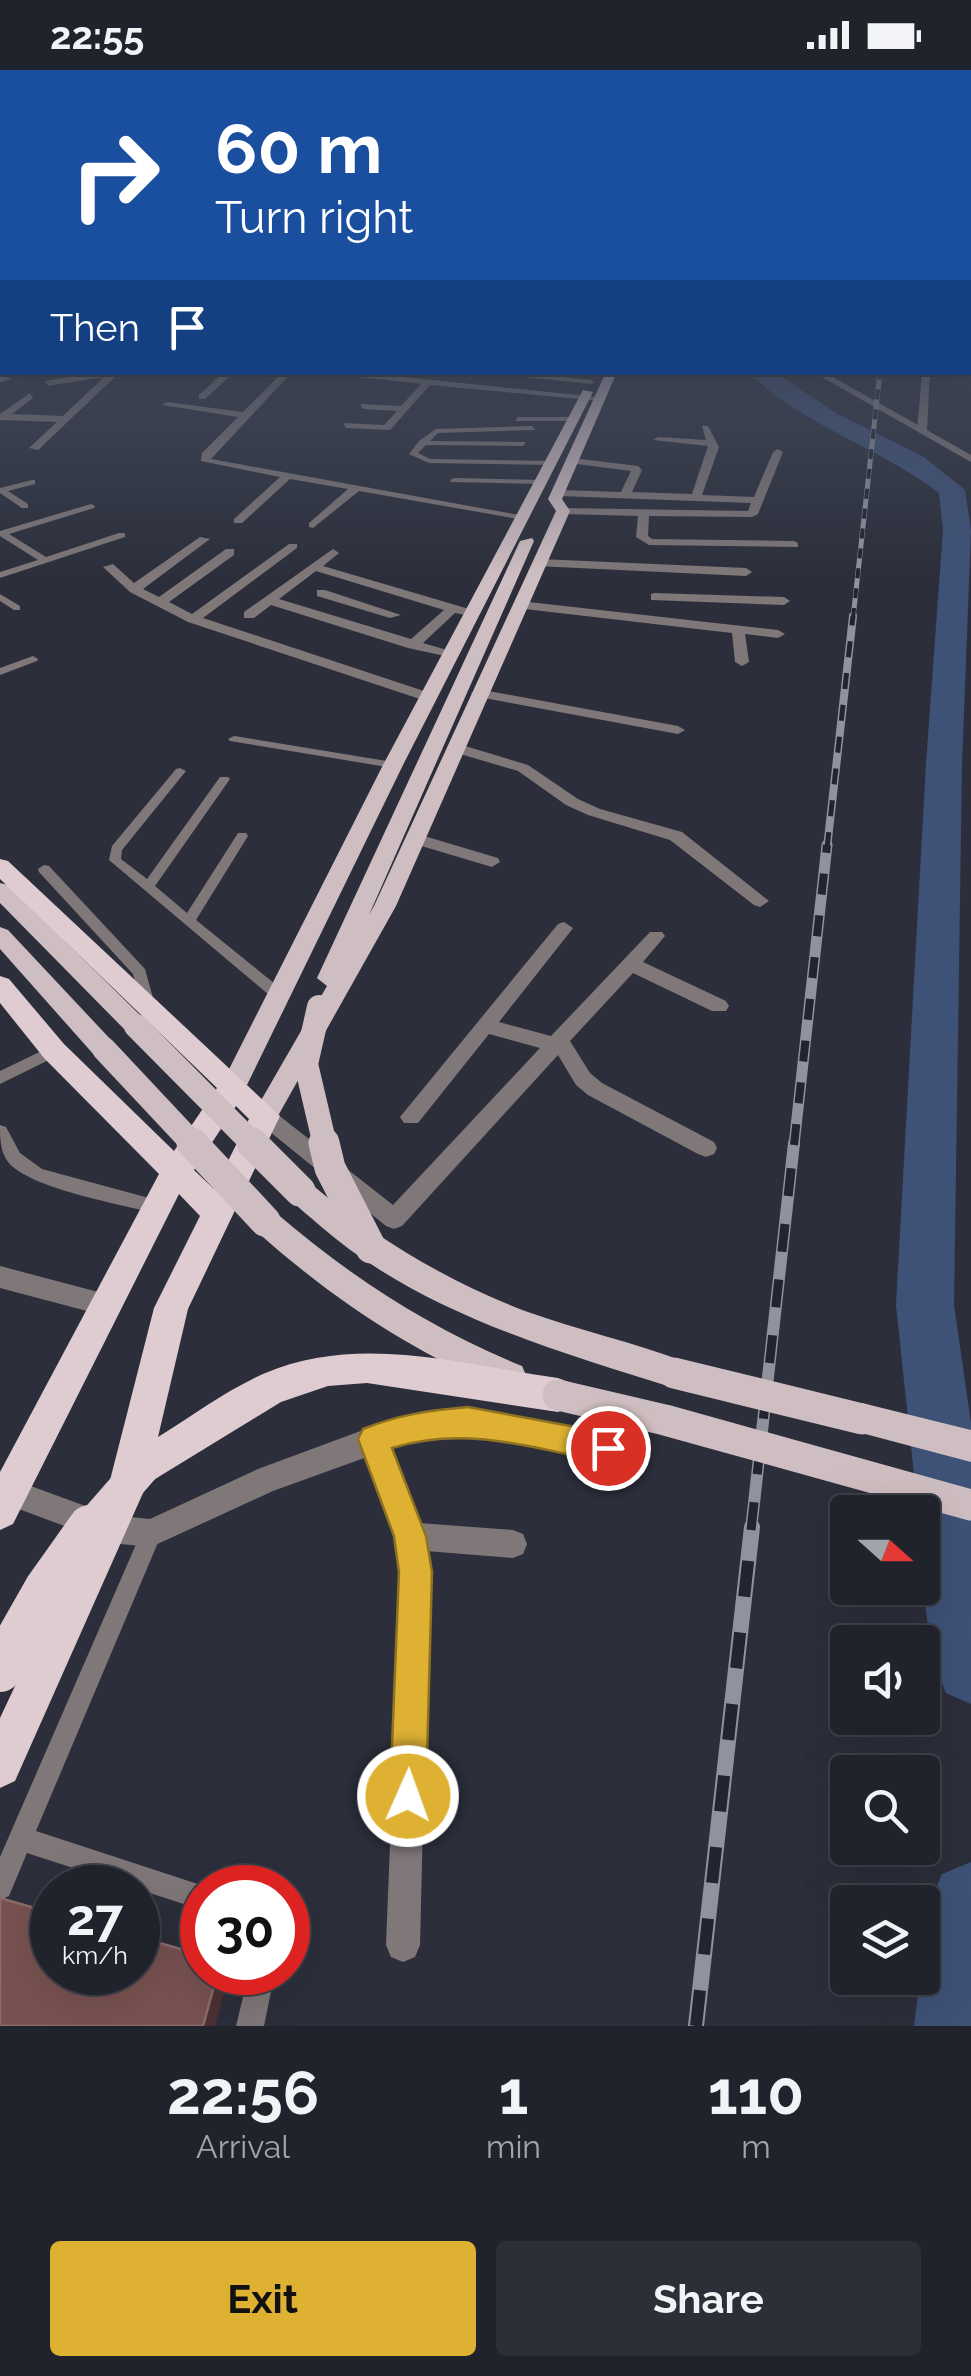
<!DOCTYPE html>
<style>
:root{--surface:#21232c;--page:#2d2f38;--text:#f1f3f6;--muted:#a2a4a9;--line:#3e4048;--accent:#deb133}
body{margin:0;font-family:Raleway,sans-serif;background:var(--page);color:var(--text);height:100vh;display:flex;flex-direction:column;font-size:38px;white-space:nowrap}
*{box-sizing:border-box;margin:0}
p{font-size:32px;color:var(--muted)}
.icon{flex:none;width:55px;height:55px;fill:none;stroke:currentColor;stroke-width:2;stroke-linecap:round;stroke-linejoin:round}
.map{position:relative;height:1956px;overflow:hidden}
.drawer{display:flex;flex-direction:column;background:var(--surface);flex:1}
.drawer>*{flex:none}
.top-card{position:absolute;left:0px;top:0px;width:972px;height:305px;box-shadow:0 10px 40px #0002,0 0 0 2px var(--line);background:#1a4fa0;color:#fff;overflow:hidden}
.needle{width:65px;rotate:111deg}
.controls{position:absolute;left:830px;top:1425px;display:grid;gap:20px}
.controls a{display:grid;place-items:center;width:110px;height:110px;border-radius:10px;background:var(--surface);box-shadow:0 10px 40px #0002,0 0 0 2px var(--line);font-size:50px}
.speed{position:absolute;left:30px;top:1795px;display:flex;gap:20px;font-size:50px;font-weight:700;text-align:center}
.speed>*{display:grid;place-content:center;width:130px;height:130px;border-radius:50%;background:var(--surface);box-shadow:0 10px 40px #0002,0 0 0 2px var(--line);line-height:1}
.speed small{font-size:25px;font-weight:400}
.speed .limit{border:15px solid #d22;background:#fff;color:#111}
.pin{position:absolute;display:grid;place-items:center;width:85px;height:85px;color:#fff;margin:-42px;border:5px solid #fff;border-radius:50%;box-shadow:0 2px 10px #0007}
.me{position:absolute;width:110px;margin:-55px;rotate:2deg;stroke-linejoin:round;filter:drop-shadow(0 0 8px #0008)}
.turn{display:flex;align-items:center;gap:35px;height:210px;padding:0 50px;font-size:45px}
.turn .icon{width:130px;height:130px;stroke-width:2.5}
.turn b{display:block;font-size:70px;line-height:85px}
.then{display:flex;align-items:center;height:95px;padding:0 50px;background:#0003;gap:20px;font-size:38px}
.eta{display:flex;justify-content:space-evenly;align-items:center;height:170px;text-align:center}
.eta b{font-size:60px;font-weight:700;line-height:70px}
.cta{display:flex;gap:20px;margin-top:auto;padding:20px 50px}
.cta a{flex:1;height:115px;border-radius:10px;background:var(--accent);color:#111;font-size:40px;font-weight:700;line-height:115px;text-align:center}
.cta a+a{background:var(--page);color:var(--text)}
.status{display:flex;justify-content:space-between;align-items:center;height:70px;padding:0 50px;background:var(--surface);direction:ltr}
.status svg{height:28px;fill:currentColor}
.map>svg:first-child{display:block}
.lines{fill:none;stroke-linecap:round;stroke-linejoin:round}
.river{fill:#3e5277;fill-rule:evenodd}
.service{fill:#7f7778;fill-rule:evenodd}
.minor{fill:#7f7778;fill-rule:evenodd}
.tertiary{fill:#7f7778;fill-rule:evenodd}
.primary{fill:#cfbec1;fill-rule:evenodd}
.trunk{fill:#deccd0;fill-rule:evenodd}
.rail-far4-casing{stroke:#90939d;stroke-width:5}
.rail-far3-casing{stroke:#90939d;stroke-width:8}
.rail-far2-casing{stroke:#90939d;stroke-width:11}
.rail-far1-casing{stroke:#90939d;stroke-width:12}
.rail-casing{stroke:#90939d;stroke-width:16}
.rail-far4{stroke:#222531;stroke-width:4;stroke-dasharray:10;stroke-linecap:butt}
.rail-far3{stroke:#222531;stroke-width:5;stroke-dasharray:16;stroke-linecap:butt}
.rail-far2{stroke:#222531;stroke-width:8;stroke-dasharray:21;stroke-linecap:butt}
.rail-far1{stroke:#222531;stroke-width:9;stroke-dasharray:28;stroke-linecap:butt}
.rail{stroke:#222531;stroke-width:12;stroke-dasharray:36;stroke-linecap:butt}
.primary-bridge-far1{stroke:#cfbec1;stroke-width:24}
.primary-bridge{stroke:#cfbec1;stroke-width:31}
.trunk-bridge-far1{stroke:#deccd0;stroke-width:34}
.trunk-bridge{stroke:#deccd0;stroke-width:44}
.shaded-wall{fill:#4b3133}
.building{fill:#785251;stroke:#8b6b6b;stroke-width:2.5}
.route{fill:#deb133;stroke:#907321;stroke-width:2.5}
</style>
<div class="status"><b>22:55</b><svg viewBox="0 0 49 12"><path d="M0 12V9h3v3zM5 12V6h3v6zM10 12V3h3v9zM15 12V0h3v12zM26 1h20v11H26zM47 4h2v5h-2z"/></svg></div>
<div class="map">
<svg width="971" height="1956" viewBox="0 0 971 1956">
<rect width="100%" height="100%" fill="#2c2f3b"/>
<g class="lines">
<path class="river" d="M749 302H774L836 343 924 387 965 420 971 460 962 694 954 1235 971 1353V1634L946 1623C923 1570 922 1500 922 1442H918L896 1235 926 694 943 460 939 423C884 380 794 351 749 302Z
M971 1792V1956H914L930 1833 942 1804Z"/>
<path class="service" d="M2 253V257L0 258V254Z
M400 302H407L402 307 399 305Z
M514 302 591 310 594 312 591 314 516 306 513 304Z
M518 347H572L576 349 572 351H515Z
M532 356 535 360 438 363 430 371 526 372 523 376 426 375 418 383 430 389 551 391 554 395 429 393 409 384 419 371 436 359Z
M454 408 542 410 546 412 542 414 451 412 450 410Z
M32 410H35V414L8 421 28 434V438H22L0 423V418Z
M91 434 95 436 94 438 9 464 46 487 119 463H125V467L0 508V502L38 490 0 466V461Z
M0 524 20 536V540H14L0 531Z
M33 586 38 589 37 591 0 605V598Z
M234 666 393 692 399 695 393 698 230 671 228 669Z
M180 698 186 701 122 780 121 789 147 809 220 707H228L230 709 155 816 187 843 238 763H246L248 766 196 850 285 922 287 926 285 930H275L109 790 112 776 176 699Z
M44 795 49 796 145 899 155 935 153 939H143L133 904 39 802 38 799Z
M54 975 62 981 59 985 0 1014V1001Z
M0 1055 6 1057 20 1083 42 1099 160 1131 162 1136 160 1141 154 1143C119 1134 29 1118 8 1092 0 1081 0 1068 0 1055Z
M151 1452 158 1456 162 1463 36 1761 210 1818H202V1840L27 1783 9 1826 0 1830V1787L144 1456Z
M249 1902H275L264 1956H236Z"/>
<path class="minor" d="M0 233H2V236H0Z
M2 275V282L0 283V276Z
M100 302 119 303 38 380 29 378 57 352 0 350V344L30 323 33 328 12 344 63 346 104 307 48 316 45 311Z
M224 302H234L205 329H199V325Z
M283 302H292L211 389 530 447 524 450 359 421 313 458 309 457V453L348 419 290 409 242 453H234V449L280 407 201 391 202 383 238 347 162 335 167 332 243 342Z
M318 302H356L606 328 601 331 430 315 390 360 346 358 343 353 384 355 397 341 363 339 360 334 401 336 421 314Z
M922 302H930L927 361 922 364 917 361Z
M0 306 12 309 0 312Z
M702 356H708L719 377 702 425 754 427 773 382 778 379 783 382 758 444 752 447 649 446 648 466 652 469 794 471 798 473V477L649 475 636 467 638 446 563 444 557 441 563 438 748 441 751 433 559 426 554 423 559 420 621 422 631 401 569 393 573 388 638 396 642 400 632 422 692 424 708 376 653 370 658 367 706 370Z
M200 467 210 469 143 519 159 527 226 479H234V485L169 532 192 544 289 474H297V478L203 548 433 624V630H423L188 552 130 522 103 497 113 494 134 513Z
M333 479 339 483 323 496 476 541V547L455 543 423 573 454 582V588L408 578 271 535 254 548H244V542ZM316 501 444 540 411 569 279 529Z
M540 489 746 498 752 502 746 506 536 496V490Z
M317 520H325L401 545 390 548 317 526Z
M655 523 784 527 790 531 784 535 651 530V524Z
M520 531 778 560 785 564 778 568 745 564 749 592 742 596 735 592 732 563 516 538V532Z
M478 619 678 656 685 660 678 664 473 626 471 623Z
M455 673 528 695 578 729 600 739 682 762 769 831 760 837 754 835 670 770 588 745 566 735 518 701 450 681 447 678Z
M414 763 498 788 500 792 492 797 408 772V764Z
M564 852 573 858 570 862 499 952 551 966 650 862H662L665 866 643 892 726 931 729 936 726 941H712L633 903 570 971 590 1003 602 1013 714 1072 717 1078 714 1084 706 1087 698 1084 588 1025 576 1015 558 985 402 1156 394 1159 386 1156 258 1052 254 1046 258 1040H272L393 1135 540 978 489 964 418 1053H404L400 1047 558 854Z
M0 1196 102 1223 111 1226 114 1234 111 1242 102 1245 0 1218Z
M468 1338 608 1365 617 1369 621 1378 617 1387 608 1391 468 1364 416 1369 391 1378 419 1453 513 1460 523 1464 527 1474 523 1484 513 1488 426 1481 429 1502 420 1875 415 1887 403 1892 391 1887 386 1875 401 1502 396 1466 367 1387 273 1421 151 1477 110 1473 0 1432V1412L9 1408 110 1445 150 1449 258 1399 374 1356 416 1343Z"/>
<path class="tertiary" d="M813 302H824L971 385V392Z"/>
<path class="primary" d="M606 302H617L562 429 570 441 396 836 274 1053 265 1056 256 1053 252 1046 327 916 317 908 520 471 532 468 534 471 369 845 374 836 556 441 548 429Z
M583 320 593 322 403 695 246 1017 242 1024H224L220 1017 383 695Z
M0 813 8 815 145 950 148 956 145 962H127L0 833Z
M0 857 8 860 113 972 117 979 113 986H95L0 879Z
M300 1109 310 1113C375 1168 445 1210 525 1241 578 1260 633 1272 685 1292L690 1303 685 1314 674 1318C550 1279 417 1241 318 1154 307 1144 293 1135 286 1121L290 1113Z
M265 1139 275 1142C350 1207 431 1259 522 1296L527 1307 522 1318 511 1322C415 1285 331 1228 255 1160L251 1151 255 1142Z
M862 1333 971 1360V1392L850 1360 846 1349 850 1338Z"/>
<path class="trunk" d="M0 789 8 791 280 1046 188 1239 158 1367C192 1346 227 1320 263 1304 359 1263 459 1294 558 1308L571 1313 576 1325 571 1337 558 1342 367 1313 328 1316 281 1332 147 1414 15 1711 0 1718V1648L108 1418 154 1238 200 1146 179 1124 13 1454 0 1460V1402L159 1104 44 988 0 933V906L9 909 64 974 174 1081 217 1018 0 809ZM236 1036 249 1049 214 1119 194 1100Z"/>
<g class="rail-far4-casing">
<path id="rail-far4" d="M853 548 880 302"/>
</g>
<g class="rail-far3-casing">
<path id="rail-far3" d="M827 778 853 546"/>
</g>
<g class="rail-far2-casing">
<path id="rail-far2" d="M794 1075 827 775"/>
</g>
<g class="rail-far1-casing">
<path id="rail-far1" d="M751 1460 794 1073"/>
</g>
<g class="rail-casing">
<path id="rail" d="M696 1956 752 1457"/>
</g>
<use href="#rail-far4" class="rail-far4"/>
<use href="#rail-far3" class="rail-far3"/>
<use href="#rail-far2" class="rail-far2"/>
<use href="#rail-far1" class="rail-far1"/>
<use href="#rail" class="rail"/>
<path class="primary-bridge-far1" d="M319 937 306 994 325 1075
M136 956 254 1075
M104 979 194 1075"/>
<path class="primary-bridge" d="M192 1073 265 1151
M252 1073 300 1121
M324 1073 330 1098 371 1178
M674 1303 862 1349
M558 1325 665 1350 971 1435"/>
<path class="trunk-bridge-far1" d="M88 1460 143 1397"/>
<path class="trunk-bridge" d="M0 1600 46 1519 90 1457"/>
</g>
<path class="shaded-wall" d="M218 1902H230L215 1956H203Z"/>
<path class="building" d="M0 1828 52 1843V1902H138V1867L202 1885V1902H218L203 1956H0Z"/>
<linearGradient id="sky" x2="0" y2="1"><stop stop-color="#181a20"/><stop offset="0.46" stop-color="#454d60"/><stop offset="1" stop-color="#454d60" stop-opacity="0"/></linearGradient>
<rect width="971" height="507" fill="url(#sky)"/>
<path class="route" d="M468 1337 608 1363 619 1368 623 1378 619 1389 608 1393C533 1378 467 1355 392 1378L426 1466 432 1502 426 1726 421 1739 408 1744 395 1739 390 1726 399 1502 394 1466 358 1369 363 1359C397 1345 431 1340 468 1337Z"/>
</svg>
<div class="controls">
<a><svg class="needle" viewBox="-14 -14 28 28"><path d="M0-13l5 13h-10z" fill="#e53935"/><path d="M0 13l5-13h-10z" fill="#a2a4a9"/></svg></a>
<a><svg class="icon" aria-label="sound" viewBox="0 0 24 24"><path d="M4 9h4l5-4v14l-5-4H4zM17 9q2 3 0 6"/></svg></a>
<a><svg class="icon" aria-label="search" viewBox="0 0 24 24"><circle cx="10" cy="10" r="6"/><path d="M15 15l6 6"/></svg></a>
<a><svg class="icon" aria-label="layers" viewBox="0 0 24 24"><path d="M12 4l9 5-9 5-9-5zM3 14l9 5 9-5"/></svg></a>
</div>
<div class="speed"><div>27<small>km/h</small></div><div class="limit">30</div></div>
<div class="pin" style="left:608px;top:1378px;background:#d93025"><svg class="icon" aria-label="arrive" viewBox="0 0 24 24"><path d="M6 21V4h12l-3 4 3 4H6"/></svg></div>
<svg class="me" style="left:408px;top:1726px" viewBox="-20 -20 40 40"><circle r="17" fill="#deb133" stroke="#fff" stroke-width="3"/><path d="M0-11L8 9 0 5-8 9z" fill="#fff"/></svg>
<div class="top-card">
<div class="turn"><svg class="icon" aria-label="right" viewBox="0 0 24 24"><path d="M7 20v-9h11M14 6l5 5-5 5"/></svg><div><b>60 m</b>Turn right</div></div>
<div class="then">Then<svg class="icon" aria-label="arrive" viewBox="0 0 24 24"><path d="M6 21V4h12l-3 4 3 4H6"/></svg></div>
</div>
</div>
<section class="drawer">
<div class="eta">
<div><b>22:56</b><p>Arrival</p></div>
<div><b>1</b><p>min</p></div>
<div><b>110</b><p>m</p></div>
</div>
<div class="cta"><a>Exit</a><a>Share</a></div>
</section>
